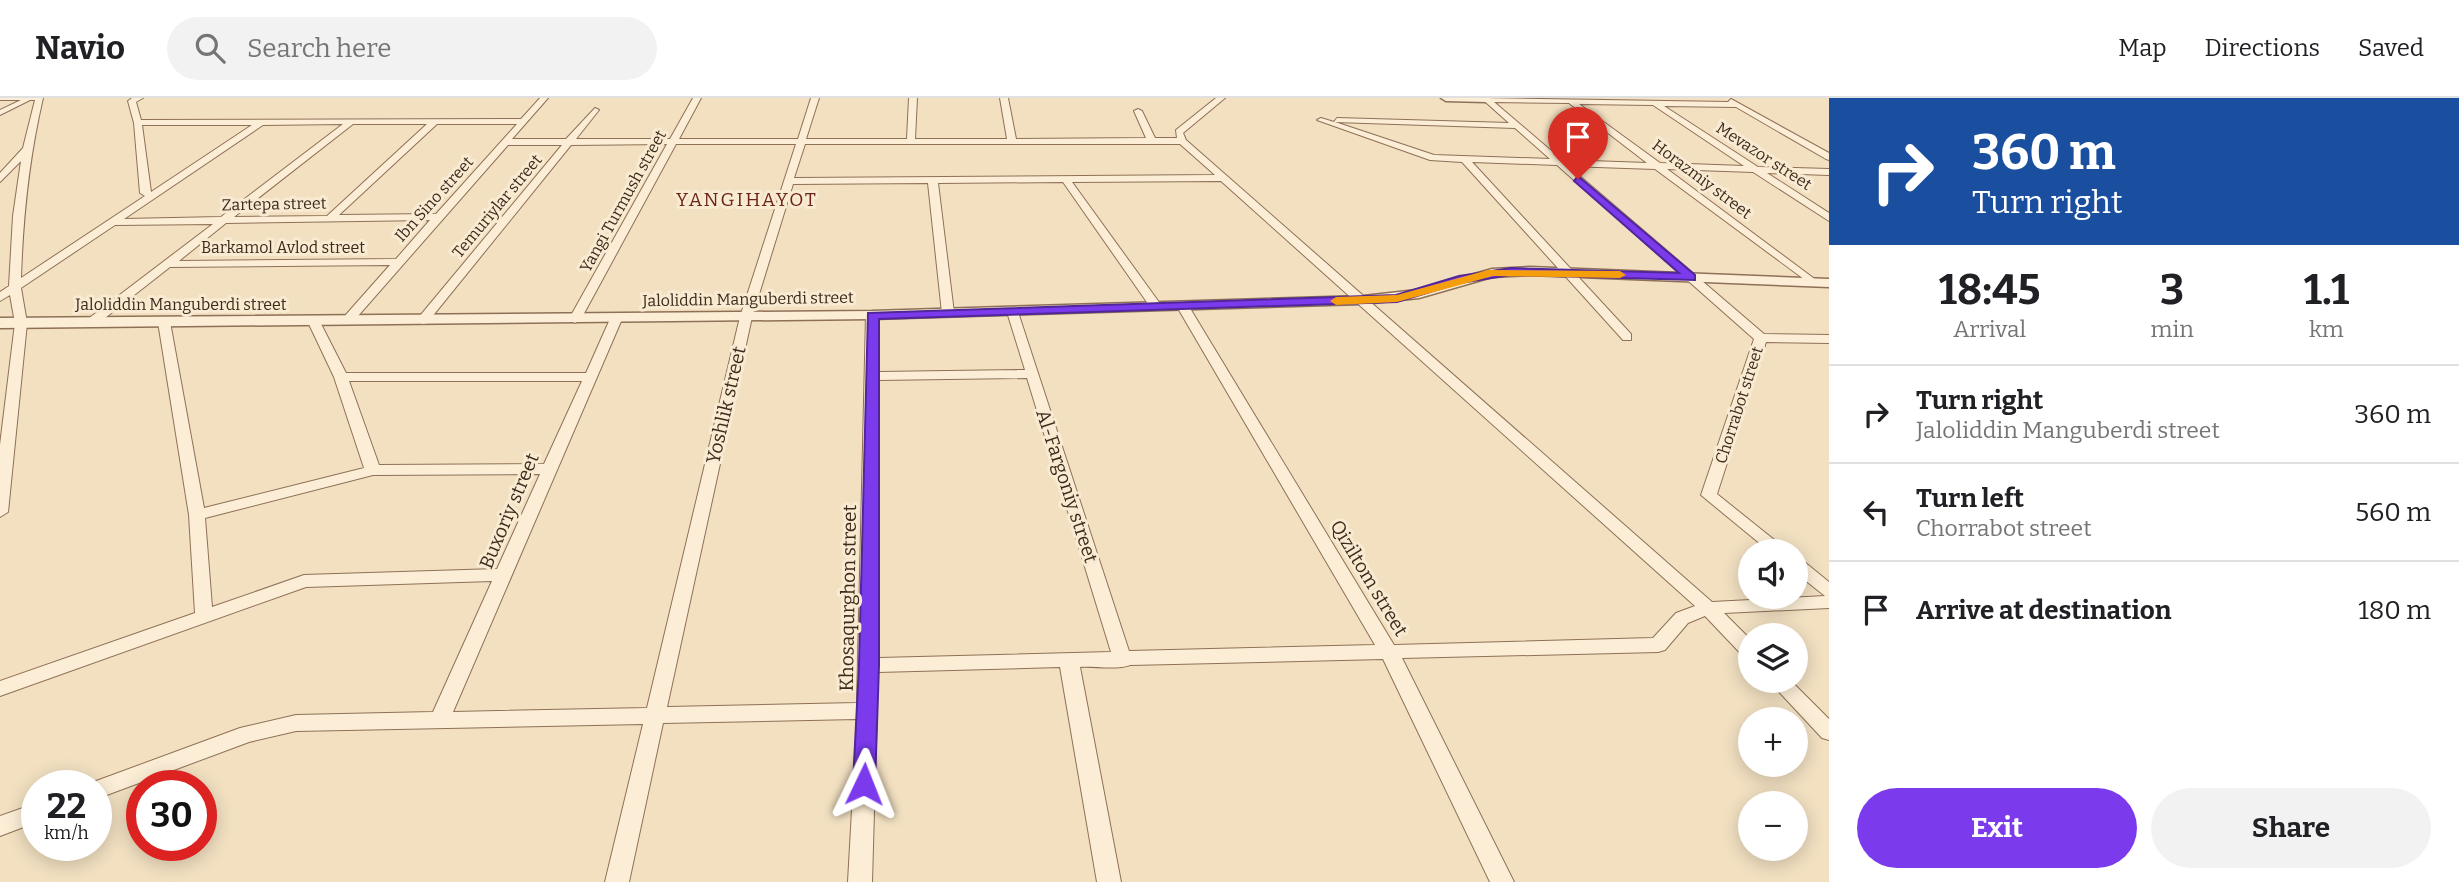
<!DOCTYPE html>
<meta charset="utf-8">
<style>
:root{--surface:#fff;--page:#f2f2f2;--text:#202124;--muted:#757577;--line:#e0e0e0;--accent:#7c3aed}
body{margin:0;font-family:Bitter,serif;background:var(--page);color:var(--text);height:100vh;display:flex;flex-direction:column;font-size:26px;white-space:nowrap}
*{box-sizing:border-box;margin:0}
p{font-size:23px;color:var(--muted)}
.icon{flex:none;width:38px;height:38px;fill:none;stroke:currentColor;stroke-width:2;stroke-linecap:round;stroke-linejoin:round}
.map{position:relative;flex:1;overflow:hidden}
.panel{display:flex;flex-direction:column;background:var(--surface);width:630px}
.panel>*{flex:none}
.top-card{background:#1a4fa0;color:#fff;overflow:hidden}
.controls{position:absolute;left:1738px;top:441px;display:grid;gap:14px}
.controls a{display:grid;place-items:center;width:70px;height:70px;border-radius:50%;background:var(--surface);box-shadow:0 4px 18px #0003;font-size:35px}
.speed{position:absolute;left:21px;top:672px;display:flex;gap:14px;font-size:35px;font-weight:700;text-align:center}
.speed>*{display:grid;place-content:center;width:91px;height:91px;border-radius:50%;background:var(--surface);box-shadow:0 4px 18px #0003;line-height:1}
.speed small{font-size:18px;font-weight:400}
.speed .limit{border:10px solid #d22;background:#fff;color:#111}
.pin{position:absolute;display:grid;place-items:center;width:60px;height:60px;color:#fff;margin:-72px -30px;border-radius:50% 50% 50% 0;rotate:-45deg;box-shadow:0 0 7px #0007}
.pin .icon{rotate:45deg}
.me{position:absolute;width:77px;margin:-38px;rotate:2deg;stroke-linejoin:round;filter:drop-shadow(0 0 5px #0008)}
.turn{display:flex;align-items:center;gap:24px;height:147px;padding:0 28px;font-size:32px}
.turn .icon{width:91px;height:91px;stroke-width:2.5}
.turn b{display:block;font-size:49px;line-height:60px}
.eta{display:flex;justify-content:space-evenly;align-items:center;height:119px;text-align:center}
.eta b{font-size:42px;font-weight:700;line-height:49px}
.primary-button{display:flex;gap:14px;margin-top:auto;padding:14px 28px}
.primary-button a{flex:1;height:80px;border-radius:42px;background:var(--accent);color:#fff;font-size:28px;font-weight:700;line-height:80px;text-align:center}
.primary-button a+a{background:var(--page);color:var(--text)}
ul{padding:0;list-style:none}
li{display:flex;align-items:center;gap:21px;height:98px;padding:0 28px;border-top:2px solid var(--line)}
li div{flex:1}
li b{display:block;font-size:26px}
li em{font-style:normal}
header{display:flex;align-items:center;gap:42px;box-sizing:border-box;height:98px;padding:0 35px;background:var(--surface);border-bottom:2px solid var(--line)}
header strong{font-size:33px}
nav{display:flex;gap:38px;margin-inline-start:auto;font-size:24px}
.search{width:490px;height:63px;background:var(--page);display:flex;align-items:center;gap:18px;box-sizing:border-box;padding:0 24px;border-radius:38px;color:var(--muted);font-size:26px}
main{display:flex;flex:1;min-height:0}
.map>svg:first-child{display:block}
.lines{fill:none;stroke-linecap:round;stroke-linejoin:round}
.minor-casing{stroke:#8e7057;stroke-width:2}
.tertiary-casing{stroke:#8e7057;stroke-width:3}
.minor{fill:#fceed6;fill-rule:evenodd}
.tertiary{fill:#fceed6;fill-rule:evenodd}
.route{fill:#7c3aed;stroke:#51269a;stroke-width:2}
.slow{fill:#f59e0b}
.labels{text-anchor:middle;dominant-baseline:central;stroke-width:6;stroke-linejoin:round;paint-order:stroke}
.far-street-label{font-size:16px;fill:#3c2a1c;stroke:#f9ebd2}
.far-quarter-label{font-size:19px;letter-spacing:2px;fill:#6d2418;stroke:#f9ebd2}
.street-label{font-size:19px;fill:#3c2a1c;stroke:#f9ebd2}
</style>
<header>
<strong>Navio</strong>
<div class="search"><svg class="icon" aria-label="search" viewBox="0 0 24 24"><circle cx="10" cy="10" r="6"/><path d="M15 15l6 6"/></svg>Search here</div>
<nav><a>Map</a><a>Directions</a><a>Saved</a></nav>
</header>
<main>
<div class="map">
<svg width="1829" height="784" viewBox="0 0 1829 784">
<rect width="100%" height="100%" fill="#f2e0c1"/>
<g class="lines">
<g class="minor-casing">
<path id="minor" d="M0 0H43C29 60 23 118 21 180L145 98 140 95 134 25 128 3 132 0H143L136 4 141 22 521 21 540 0H548L512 41H566L595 10 599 12 576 41H670L693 0H701L679 41H798L811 0H819L806 41H907L909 0H917L915 41H1007L1000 0H1008L1016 41 1146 40 1134 13 1138 11 1142 13 1155 40H1177L1176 32 1216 0H1225L1183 35 1186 42 1712 504 1825 498 1796 475V460L1802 462 1829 484V510L1724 515 1750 541V560L1743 558 1705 518 1688 525 1665 552 1658 554 1402 560 1514 784H1490L1383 561 1130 567C1119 572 1093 568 1080 569L1121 784H1097L1060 569 878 574 872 784H848L857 621 663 625 629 784H605L643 626 296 633 249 644 96 701V688H87L88 686 240 630 296 617 433 614 492 483 306 489 0 598V583L195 515 189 417 158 224 164 220 170 224 204 410 364 370 334 279 307 222 309 219 313 218 319 222 346 275H586L610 221 612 218H620L622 221 453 614 647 610 740 219 796 46H676L581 221 575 225 569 221 667 46 571 47 427 225 423 226 417 222 419 219 562 47H508L351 226H343V220L390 167 170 169 96 227H88V221L213 126 115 127 21 190 27 225 8 414 0 419V347L15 225 10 197 0 203V194L9 188 13 118 21 63 0 84V75L23 50 35 2H30L0 17V12L21 2H0ZM343 26 221 119 124 121 263 27ZM353 26H427L327 118 234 119ZM437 26H517L436 116 339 117ZM142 27H252L151 94ZM805 46H1180L1215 77 794 80ZM1221 83 1695 508 1676 515 1653 540 1394 547 1188 207 1182 203 1176 207 1375 547 1129 553 1017 211H1009L1007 214 1025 272 878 274V217L872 213 866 217 857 605 667 609 752 219 793 86 928 85 942 215 948 219 954 215 938 85 1063 84 1151 210 1155 211 1161 207 1072 84ZM430 122 396 161 179 163 226 125ZM1027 280 1111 554 879 560 878 282ZM349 283H582L544 366 379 367ZM540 376 497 471 304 477 212 509 205 420 373 377Z
M1481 0 1728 4 1731 1 1829 55V62L1826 61 1736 9 1664 8 1758 69 1829 71V77L1767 75 1829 115V123L1753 74 1667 71 1816 182V186L1812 187 1655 71 1568 68 1764 236 1829 237V245L1766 244 1717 396 1788 453H1769L1701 397 1754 241 1557 67 1472 64 1631 236V242H1623L1462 64 1430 62 1317 22 1321 20 1334 24 1337 20 1509 25ZM1494 4 1569 5 1647 65 1562 62ZM1579 6 1653 7 1744 68 1660 65ZM1335 24 1515 30 1550 61 1434 57Z
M1769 583H1791L1829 621V642L1822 640Z
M37 705V724L0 738V718Z"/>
</g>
<g class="tertiary-casing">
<path id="tertiary" d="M1441 0H1490L1491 1 1486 4 1446 3Z
M1530 169 1829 181V189L1530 177 1492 179 1419 200 1363 206 872 221 0 230V220L872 213 1363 198 1417 192 1492 171Z"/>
</g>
<use href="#minor" class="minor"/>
<use href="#tertiary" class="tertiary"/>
</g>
<path class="route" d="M1578 78 1695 177V182L1511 177 1460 185 1397 204 879 221V567L875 686 872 693 864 695 856 693 853 686 859 567 868 215 1396 197 1459 178 1511 170 1679 175 1574 83Z"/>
<path class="slow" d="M1488 172 1620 173 1626 177 1620 180 1493 178 1397 204 1336 207 1330 203 1336 199 1397 197Z"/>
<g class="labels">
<g class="far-street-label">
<text transform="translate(1764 58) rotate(33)">Mevazor street</text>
<text transform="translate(1702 81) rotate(37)">Horazmiy street</text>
<text transform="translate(434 101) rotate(-48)">Ibn Sino street</text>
<text transform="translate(623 103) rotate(-61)">Yangi Turmush street</text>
<text transform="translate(274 106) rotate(-1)">Zartepa street</text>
<text transform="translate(497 108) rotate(-50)">Temuriylar street</text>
<text x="283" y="149">Barkamol Avlod street</text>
<text transform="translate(748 201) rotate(-1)">Jaloliddin Manguberdi street</text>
<text x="181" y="206">Jaloliddin Manguberdi street</text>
<text transform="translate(1739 307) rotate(-72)">Chorrabot street</text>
</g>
<g class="far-quarter-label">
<text x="747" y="101">YANGIHAYOT</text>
</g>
<g class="street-label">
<text transform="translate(726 307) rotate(-77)">Yoshlik street</text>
<text transform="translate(1067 388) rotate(72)">Al-Fargoniy street</text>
<text transform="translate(509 413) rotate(-67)">Buxoriy street</text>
<text transform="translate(1369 480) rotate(59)">Qiziltom street</text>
<text transform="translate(848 500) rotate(-89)">Khosaqurghon street</text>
</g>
</g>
</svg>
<div class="controls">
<a><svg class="icon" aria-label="sound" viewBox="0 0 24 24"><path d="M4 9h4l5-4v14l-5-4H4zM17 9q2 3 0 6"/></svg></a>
<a><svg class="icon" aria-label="layers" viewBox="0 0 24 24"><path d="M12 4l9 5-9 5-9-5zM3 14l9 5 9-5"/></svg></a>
<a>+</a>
<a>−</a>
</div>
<div class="speed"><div>22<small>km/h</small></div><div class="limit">30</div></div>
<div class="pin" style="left:1578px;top:81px;background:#d93025"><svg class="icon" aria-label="arrive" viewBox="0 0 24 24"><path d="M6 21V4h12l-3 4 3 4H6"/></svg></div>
<svg class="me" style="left:864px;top:686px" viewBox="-20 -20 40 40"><path d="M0-17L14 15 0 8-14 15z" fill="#7c3aed" stroke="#fff" stroke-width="4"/></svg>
</div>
<section class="panel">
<div class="top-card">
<div class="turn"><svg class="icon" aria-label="right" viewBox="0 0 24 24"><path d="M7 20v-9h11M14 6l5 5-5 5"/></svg><div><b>360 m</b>Turn right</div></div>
</div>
<div class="eta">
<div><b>18:45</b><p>Arrival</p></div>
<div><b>3</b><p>min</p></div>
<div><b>1.1</b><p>km</p></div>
</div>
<ul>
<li><svg class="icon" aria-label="right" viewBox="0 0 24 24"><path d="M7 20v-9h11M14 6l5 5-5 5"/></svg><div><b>Turn right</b><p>Jaloliddin Manguberdi street</p></div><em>360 m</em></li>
<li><svg class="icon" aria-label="left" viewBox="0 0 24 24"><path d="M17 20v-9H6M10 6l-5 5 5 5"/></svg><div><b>Turn left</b><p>Chorrabot street</p></div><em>560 m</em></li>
<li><svg class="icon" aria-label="arrive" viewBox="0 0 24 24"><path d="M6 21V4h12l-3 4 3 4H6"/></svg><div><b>Arrive at destination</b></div><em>180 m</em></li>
</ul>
<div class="primary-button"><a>Exit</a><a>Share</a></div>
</section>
</main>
